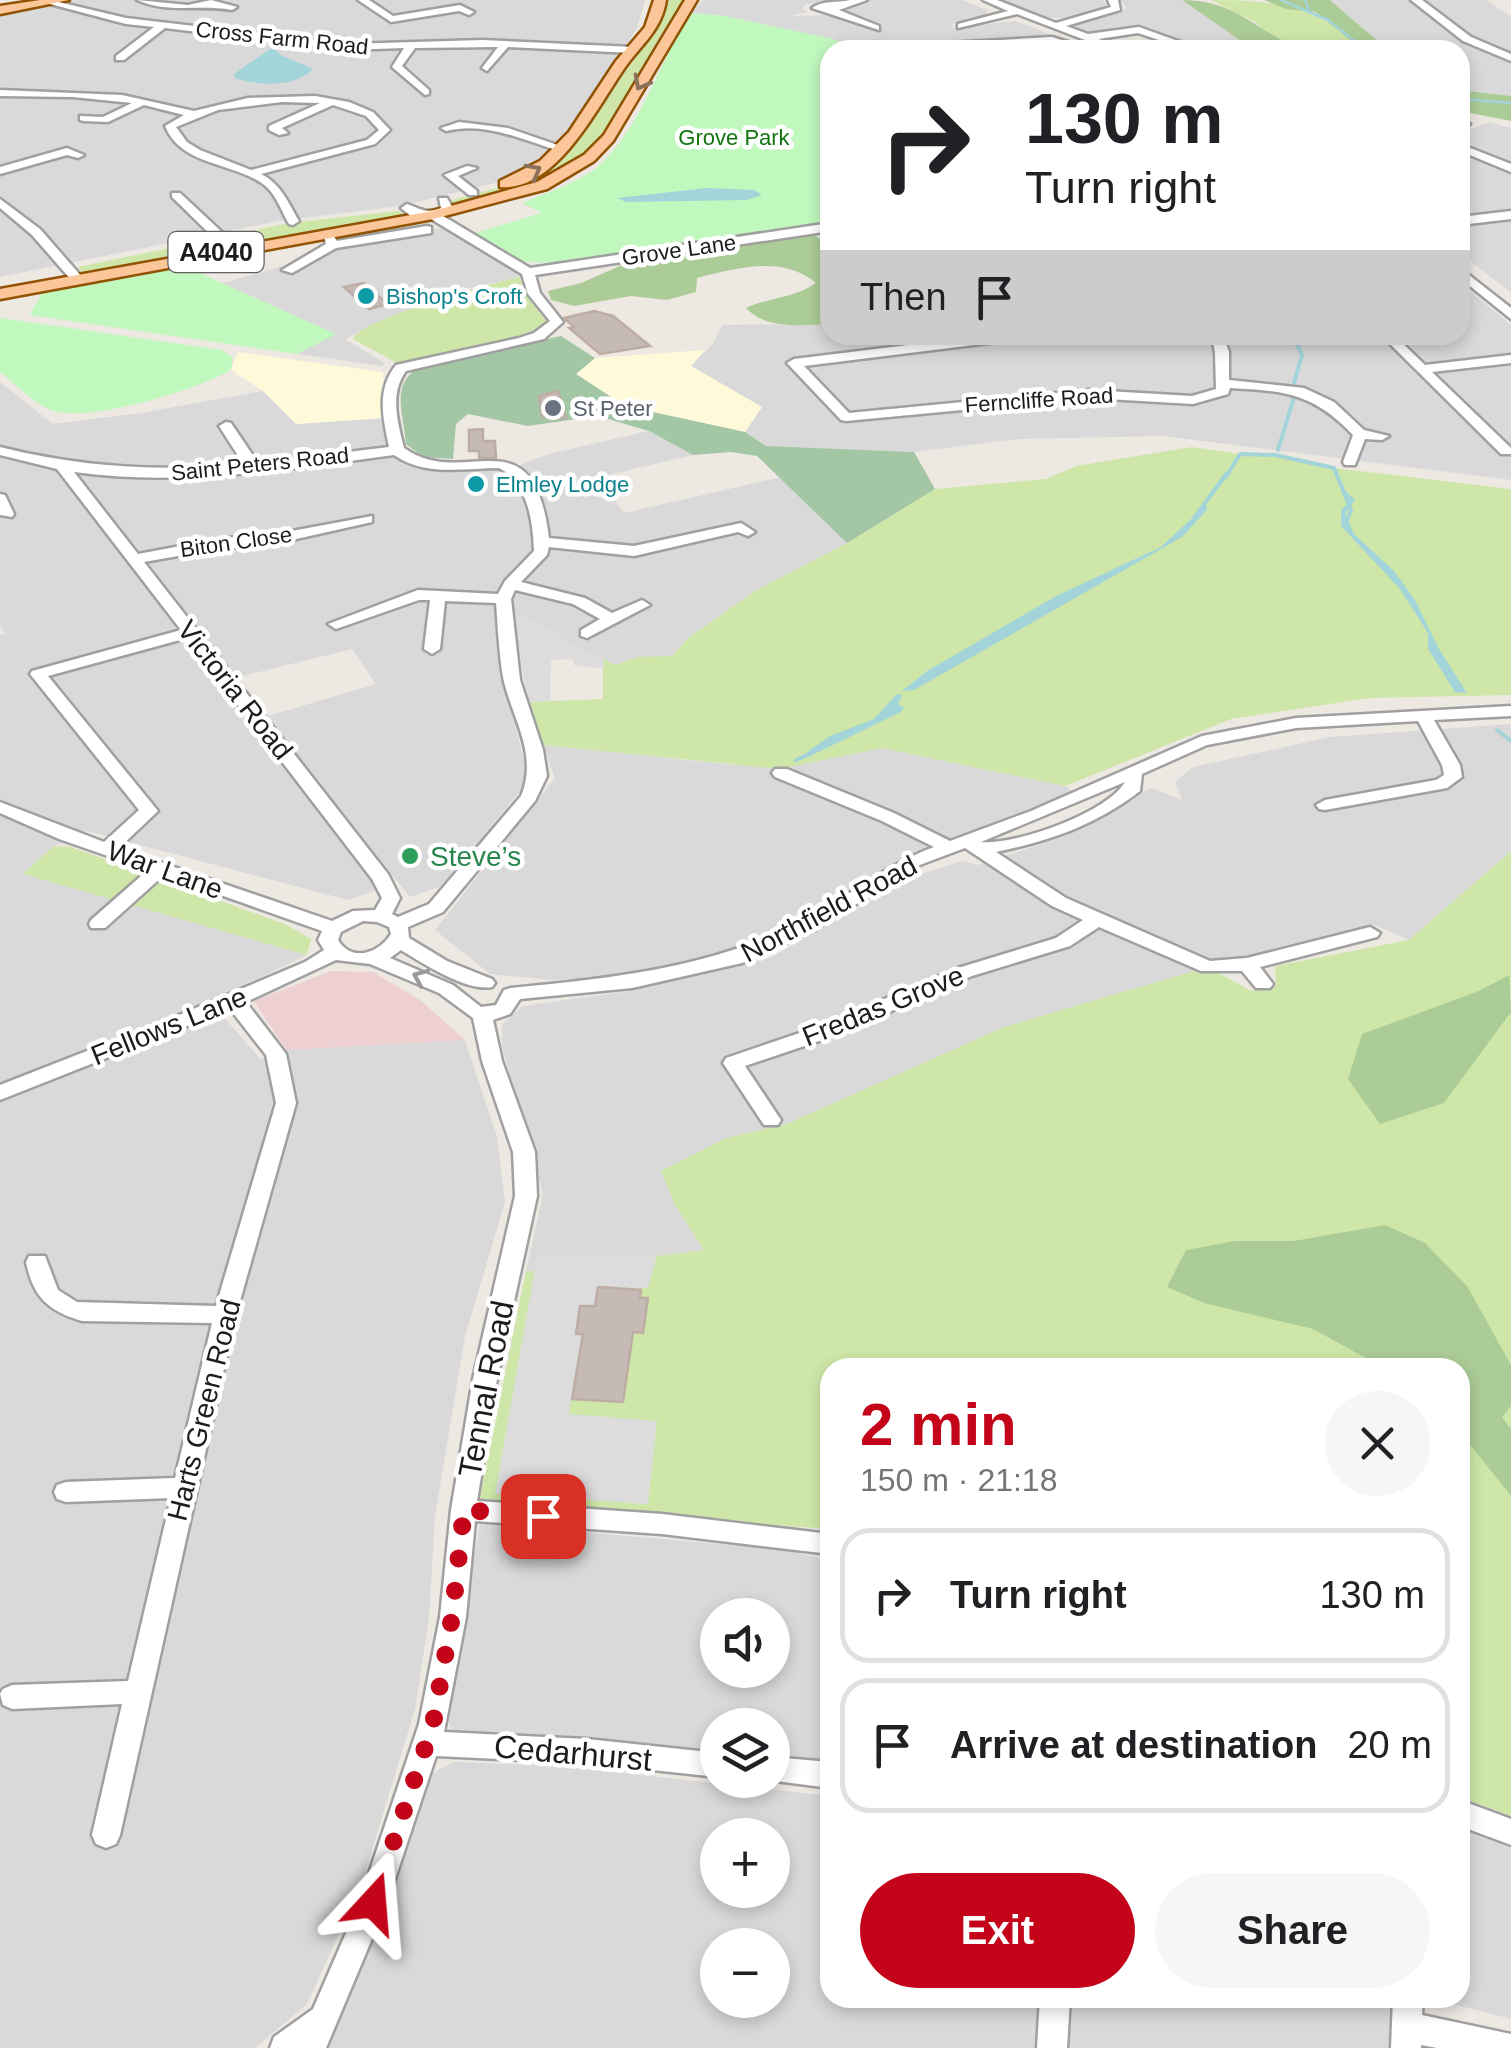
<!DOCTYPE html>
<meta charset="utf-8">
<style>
:root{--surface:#fff;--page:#f6f6f6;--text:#202124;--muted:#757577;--line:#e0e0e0;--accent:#c40419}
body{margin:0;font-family:Helvetica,sans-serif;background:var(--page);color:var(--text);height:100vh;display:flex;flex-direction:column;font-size:38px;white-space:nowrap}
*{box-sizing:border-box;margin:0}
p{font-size:32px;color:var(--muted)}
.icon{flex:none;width:55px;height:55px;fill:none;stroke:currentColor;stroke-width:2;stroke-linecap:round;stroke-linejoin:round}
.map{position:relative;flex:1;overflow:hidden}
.sheet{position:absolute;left:820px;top:1358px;width:650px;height:650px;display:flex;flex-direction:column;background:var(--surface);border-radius:30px;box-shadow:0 5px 15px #0003}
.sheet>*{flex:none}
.banner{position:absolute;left:820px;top:40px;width:650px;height:305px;border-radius:30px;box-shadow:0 5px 15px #0003;background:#fff;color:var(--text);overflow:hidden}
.buttons{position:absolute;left:700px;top:1598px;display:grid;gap:20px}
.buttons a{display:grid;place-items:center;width:90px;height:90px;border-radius:50%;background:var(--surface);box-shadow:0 5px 15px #0003;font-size:50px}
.pin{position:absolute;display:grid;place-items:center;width:85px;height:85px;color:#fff;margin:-42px;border-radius:20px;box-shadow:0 5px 15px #0006}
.me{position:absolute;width:110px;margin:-55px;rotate:19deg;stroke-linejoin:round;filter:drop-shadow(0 0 8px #0008)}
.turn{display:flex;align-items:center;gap:35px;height:210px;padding:0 40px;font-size:45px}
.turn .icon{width:130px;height:130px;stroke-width:2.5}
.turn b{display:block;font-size:70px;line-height:85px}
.then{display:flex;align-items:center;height:95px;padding:0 40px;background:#0003;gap:20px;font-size:38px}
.round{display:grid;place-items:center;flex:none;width:105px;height:105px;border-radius:52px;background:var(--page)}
.overview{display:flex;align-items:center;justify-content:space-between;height:170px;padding:0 40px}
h1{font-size:60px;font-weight:700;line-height:75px;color:var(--accent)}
.button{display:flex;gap:20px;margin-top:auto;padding:20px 40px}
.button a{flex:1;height:115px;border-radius:60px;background:var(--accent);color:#fff;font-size:40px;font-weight:700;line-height:115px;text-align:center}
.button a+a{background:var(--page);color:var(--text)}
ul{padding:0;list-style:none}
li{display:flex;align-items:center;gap:30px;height:135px;margin:0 20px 15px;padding:0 20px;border:5px solid var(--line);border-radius:30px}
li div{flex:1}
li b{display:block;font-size:38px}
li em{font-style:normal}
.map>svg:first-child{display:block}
.residential{fill:#dad9d9;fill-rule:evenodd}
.commercial{fill:#eed0d2}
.education{fill:#fefad9}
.grass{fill:#cee7a8}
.forest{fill:#accc97}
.cemetery{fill:#a3c6a5}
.park{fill:#c0f8be}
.parking{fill:#dcdcdc}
.water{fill:#a2d4da}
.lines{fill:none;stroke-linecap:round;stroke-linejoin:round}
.stream-far1{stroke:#a2d4da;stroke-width:2.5}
.stream{stroke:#a2d4da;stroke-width:4}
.building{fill:#c5bab5;stroke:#beada4;stroke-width:2.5}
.minor-casing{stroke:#a0a0a0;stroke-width:5}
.major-casing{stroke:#915303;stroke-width:5}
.minor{fill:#fff;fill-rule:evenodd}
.major{fill:#fac69a;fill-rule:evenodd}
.oneway{stroke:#8b715b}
.oneway2{stroke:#999}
.route{stroke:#c40419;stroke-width:18;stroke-dasharray:0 32.4}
.culture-dot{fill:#0f9aa8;stroke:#fff;stroke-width:4}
.worship-dot{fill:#6b7280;stroke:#fff;stroke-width:4}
.leisure-dot{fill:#2e9e5b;stroke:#fff;stroke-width:4}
.labels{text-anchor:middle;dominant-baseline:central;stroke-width:9;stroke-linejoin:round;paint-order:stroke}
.far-street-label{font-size:22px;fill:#1c1c1c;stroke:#fff}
.far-park-label{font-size:22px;fill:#10760d;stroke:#fff}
.far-culture-label{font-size:22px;fill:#0d838f;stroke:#fff;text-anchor:start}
.far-worship-label{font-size:22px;fill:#5b616d;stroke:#fff;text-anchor:start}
.shield{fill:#fff;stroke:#606060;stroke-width:2.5}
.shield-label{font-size:25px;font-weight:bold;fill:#1c1c1c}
.street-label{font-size:28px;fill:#1c1c1c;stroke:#fff}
.leisure-label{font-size:28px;fill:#27864d;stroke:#fff;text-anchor:start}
.near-street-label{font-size:32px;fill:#1c1c1c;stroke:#fff}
</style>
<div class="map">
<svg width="1511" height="2048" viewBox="0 0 1511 2048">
<rect width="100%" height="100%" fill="#ede8e2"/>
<path class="residential" d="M76 0H645L637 28 573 131 541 161 495 183 400 206 279 221 0 277V13Z
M704 0H850L806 4 802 8 807 12 791 16 834 15 875 31 882 30V25L847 13 846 6 870 0H962L987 10V17L952 24 953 28 1016 21 1052 35 1040 40 857 46 725 16 690 13Z
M996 0H1103L1108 6 1070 19 1042 17Z
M1120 0H1182L1254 50H1205L1136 28 1091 35 1074 29V25L1124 10 1126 7Z
M1330 0H1487L1511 17V96L1460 90V50H1388Z
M1489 122 1511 128V209L1460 216V133Z
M1511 218V293L1460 253V224Z
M441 228 499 258 520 277 474 287 391 317 345 339 385 363 383 366 297 354 335 334 219 284 326 254 335 246Z
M1460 283 1511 325V480L1163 436 1019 439 914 452 766 446 745 432 762 407 690 366 713 344 722 325 830 324V335H1460Z
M0 382 53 424 141 413 263 391 296 424 385 418 391 456 439 469 494 466 510 469 548 454 649 431 693 455 599 477 624 513 782 477 847 543 755 591 688 638 672 656 638 657 615 666 525 618 496 617 504 680 529 780 463 861 450 883 410 897 265 717 376 684 352 649 219 682 379 889 348 900 87 831 53 847 24 873 307 955 209 1001 261 1059 286 1050 465 1040 497 1137 505 1202 465 1336 435 1516 429 1618 415 1709 361 1886 307 2004 255 2048H0V635L5 634 0 625Z
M1511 724V851L1409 940 1375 925 1230 961 787 1124 726 1138 675 1205 704 1250 657 1256 538 1257 537 1271H526L543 1194 502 1046V1025L522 1006 630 991 772 957 915 876 962 861 978 865 1065 836 1151 788 1182 800 1175 782 1193 767 1330 737Z
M543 745 734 765 882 748 1065 786 1078 796 951 849 937 842 793 924 723 954 621 975 553 980 490 974 435 930 555 778Z
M480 1523 787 1550 830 1561V1763L773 1758 772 1725H718L717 1754 459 1733 450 1727 448 1704ZM718 1615H772V1670H718Z
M454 1762 559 1766 830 1796V1998H1393L1389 2048H324L394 1880 433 1773ZM718 1835H772V1890H718ZM718 1945H772V2000H718Z
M1460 1828 1511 1848V2019L1437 2000 1460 1998Z"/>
<path class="commercial" d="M331 971 373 972 420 1000 465 1040 286 1050 254 1001Z"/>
<path class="education" d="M705 350 691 366 762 407 745 432 625 406 576 374 595 358Z
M238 352 383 372 385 418 296 424 263 391 231 370Z"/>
<path class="grass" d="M663 0H687C638 52 623 142 556 177 526 192 486 199 453 209L448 201 516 183 559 158 587 126 655 31Z
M1211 0C1274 0 1317 5 1363 50H1304L1272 38 1255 22Z
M398 211 408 216 84 274 78 267 289 223Z
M520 277 524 292 548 322 521 337 397 363 353 339C361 319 492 283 520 277Z
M1192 447 1240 454H1277L1334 468 1511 489V695L1370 698 1231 719 1065 786 882 748 779 769 543 745 527 702 603 699V658L615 665 638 657 672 656 688 638 755 591 847 543 935 489 1046 479 1076 466Z
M68 846 287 925 311 939 307 955 23 874 53 847Z
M1511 851V1816L1460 1797V1368H830V1529L479 1503 526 1271H536L537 1257 657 1256 704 1250 675 1205 661 1171 726 1138 787 1124 1004 1027 1208 967 1251 991 1276 986 1275 966 1409 940Z"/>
<path class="forest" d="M1182 0C1238 0 1255 32 1304 50H1254Z
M1264 0H1330L1388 50H1363L1315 12 1286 9Z
M1460 90 1511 96V121L1460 111Z
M813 234 830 246V324C803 325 766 330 746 308 770 297 795 298 816 283 782 255 738 268 697 278L696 292 667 300 631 296 574 306 551 300 548 291 581 283 629 262Z
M1509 975 1511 1012 1444 1103 1380 1124 1348 1079 1362 1034 1479 991Z
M1385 1225 1425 1243 1467 1286 1511 1365V1406L1502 1417 1511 1429V1496L1460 1432V1368L1382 1367 1313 1329 1204 1303 1167 1287 1186 1250 1235 1241H1294Z"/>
<path class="cemetery" d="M561 336 595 358 576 374 625 406 745 432 766 446 914 452 935 489 847 543 757 456 731 452 693 455 649 431 598 416 528 426 468 414 456 424 453 459 423 457 406 444C403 410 389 381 424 365Z"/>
<path class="park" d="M690 13 725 16 833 39 862 50H830V225L549 263 523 261 475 233 542 213 522 203C548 192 583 182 604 161 643 121 661 60 690 13Z
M180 266 191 269 336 334 297 354 30 315 42 293Z
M0 318 222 350 233 358 231 370C196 390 97 420 58 412 38 408 16 384 0 372Z"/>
<path class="parking" d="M515 618H525L603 658 604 668 575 666 573 659 551 660 550 701 527 702Z
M657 1256 648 1288 598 1287 595 1306H580L576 1333 583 1334 569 1414 657 1421 648 1504 495 1494 537 1257Z"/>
<path class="water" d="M270 49H275L281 55 313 69C295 88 258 86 235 78L234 74Z
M707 188 754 190 762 195 747 200 626 202 617 198Z
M1225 472 1230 473 1206 505 1207 510 1182 537 914 690 902 691 927 671 1058 595 1161 547 1191 519Z
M1340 486 1355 500 1345 514 1354 534 1394 571 1415 600 1439 649 1467 693 1455 692 1428 649V633L1400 589 1341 526V511L1350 500Z
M897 694 902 695 898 704 904 708 901 712 808 757 806 753 830 736 874 719Z"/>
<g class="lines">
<path class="stream-far1" d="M1281 0 1328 20 1366 50
M1305 0 1309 10
M1460 99 1511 103"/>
<path class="stream" d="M1293 335 1302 355 1294 383
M1278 450 1294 397
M1226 477 1240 454 1275 455 1334 468 1351 510 1347 520
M1497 730 1511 741
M796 760 812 753"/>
</g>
<path class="building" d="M363 283 388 304 369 309 344 287Z
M594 311 613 316 650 346 600 354 569 328 574 327 564 318Z
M558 391 566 418 548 419V416H542L539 396Z
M483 429V441H495L496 458H479V451H469V430Z
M598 1287 641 1290 640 1298H648L643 1333 633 1332 623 1402 572 1399 583 1334H576L580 1306H595Z"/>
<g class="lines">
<g class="minor-casing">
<path id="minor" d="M50 0 126 18 347 44 483 40 633 47 638 50 633 53 508 47 487 71 482 68 498 47 415 48 402 66 429 90V94L425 95 392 67 404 48 347 50 165 28 124 60H116V56L154 27 126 24 50 4Z
M137 0 188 5 211 0 237 7 232 10C200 4 168 14 137 0Z
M358 0H369L393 16 460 5 474 12 469 15 459 11 391 22Z
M850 0H867L839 10 879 26V30L812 8C823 0 837 3 850 0Z
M983 0H997L1056 23 1111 7 1108 0H1118L1120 10 1066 26 1088 34 1139 27 1203 50H1188L1138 33 1099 39 1125 50H1111L1017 14 958 28V24L1008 11Z
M1411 0H1422L1471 37 1511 54V61L1463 41Z
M1052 37 1093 50H1077L1052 43 874 50 879 47Z
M0 90 122 95 194 111 248 98 315 96 349 102 373 112 390 130 375 144 261 174C281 184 288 202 299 221L293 225 289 224C281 211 276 193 263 184 232 162 181 166 165 126L184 115 144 105 108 122 84 121 80 120V116L103 117 132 103 73 97 0 96ZM282 102 320 103 269 126V130L279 135 288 133 282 128 333 105 366 116 379 130 367 140 251 170 200 150 187 142 176 127 218 110Z
M1460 118 1470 124 1460 133Z
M459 122 508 128 569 149 563 152C524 141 487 121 446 131L441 128Z
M1460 144 1511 164V172L1460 151Z
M67 148 84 155 78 158 67 155 0 174V167Z
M467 166 477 168 458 176 477 191V195H469L444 175Z
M172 193H180L223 233V239H215L172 197Z
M439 198H447L454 210 443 216 530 268 830 223V231L535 275 540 293 563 322 544 339 406 371C389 394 398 423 404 448 465 492 533 409 549 538L634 546 741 523 755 532 748 536 738 532 634 556 549 547 547 555 521 582 585 598 612 613 642 600 650 605 587 638 581 636V630L600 619 573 604 515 590 511 599 520 680 543 750 547 776 535 801 443 912 408 927 409 938 447 961 492 979 495 983 492 987C467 992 422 963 401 950L390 958 453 985 481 1007 496 1005 504 990 511 988C611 978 709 969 800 922 846 899 885 865 934 847L882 821 775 777 772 773 775 769H787L894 813 950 841 1031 811 1202 736 1296 718 1511 706V716L1434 720 1460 765 1462 777 1447 788 1325 810 1319 809 1316 805 1325 800 1436 780 1444 775 1442 765 1418 721 1296 728 1207 745 1142 774 1140 791C1096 825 1050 841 996 852L1066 898 1210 961 1247 958 1370 927 1380 933 1377 937 1260 967 1273 984 1270 988H1256L1242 971H1201L1099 927 1070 946 972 976 834 1036 745 1066 781 1120 778 1125H764L723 1063 726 1058 820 1026 958 968 1056 938 1083 920 1052 906 965 848 917 866 815 930 742 963 632 988 520 999 510 1014 493 1020 502 1061 535 1152 537 1196 497 1379 477 1501 662 1514 830 1534V1554L662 1534 475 1521 466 1617 444 1732 587 1739 718 1753V1777L587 1763 436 1756 387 1903 326 2048H270L274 2037 313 2009 359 1903 419 1724 440 1617 451 1510 473 1379 515 1196 513 1152 482 1061 473 1018 439 993 370 964 336 960 246 1002 286 1054 296 1103 236 1315 120 1835 116 1844 106 1848 96 1844 92 1835 122 1704 12 1709 3 1705 0 1694 3 1689 12 1685 128 1681 171 1498 66 1502 57 1499 54 1492 57 1485 66 1482 175 1478 212 1323 82 1321C48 1311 33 1297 26 1262L29 1256H45L58 1290 77 1302 216 1306 276 1103 266 1055 230 1009 0 1100V1085L184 1013 305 962 324 950 318 940 322 931 164 875 105 928H91L89 924 91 920 148 870 59 839 0 813V802L104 842 139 810 30 674 32 671 181 630 57 469 0 455V447C84 468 157 471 244 465L219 426 226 422 231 423 258 463 389 447C383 418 376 390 396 365L519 338 534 333 550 321 528 294 522 274 431 219 412 217 401 208 407 204C421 209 426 214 441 208ZM394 455C425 477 464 468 499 468 528 483 533 522 534 551L505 581 498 594 418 590 328 624 336 629 419 600H430L424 649 432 654 440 649 445 601 496 603C498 629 499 657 504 682 514 721 538 756 521 796L429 904 398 917 392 914 400 898 388 874 144 562 223 548 265 546 372 522V516L265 536 223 538 138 554 74 472C181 487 288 469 394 455ZM187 638 372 879 382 898 375 910 353 911 332 921 119 848 158 811 48 676ZM1125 782C1107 813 1016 845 981 842ZM363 921 377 922 389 927 391 934C379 953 352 963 338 940L341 932Z
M0 199 40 229 81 276V282H73L32 235 0 208Z
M1511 211V219L1460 225V217Z
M427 226 431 227V233L336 248 292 273 282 270 326 244 323 232H331L337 241Z
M1460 268 1511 308V319L1460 278Z
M990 335H1028L1022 339 804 366 849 413 1089 390 1192 396 1216 389 1215 352 1211 335H1223L1229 352V380L1304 388 1334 402 1364 430 1389 436 1382 440 1365 439 1355 465H1345L1343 462 1353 435C1313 393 1285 391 1230 388L1228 394 1193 404 1089 398 846 421 841 420 787 363 794 359Z
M1381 335H1394L1425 365 1511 355V363L1432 372 1511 448V454H1501Z
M0 494 5 495 14 514 12 517 0 515Z
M772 1757 830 1762V1788L768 1780H772Z
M1460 1800 1511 1819V1845L1460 1826Z
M1040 1998H1070L1067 2048H1037Z
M1393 1998H1423L1422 2015 1511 2034V2048H1437L1421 2045V2048H1391Z"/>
</g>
<g class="major-casing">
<path id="major" d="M40 0H69L0 14V6Z
M654 0H666C662 29 642 44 626 66 598 105 557 192 500 187V181L540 161 569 132 616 61 645 27Z
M685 0H697L613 141 594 161 547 189 433 219 0 299V289L433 211 537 182 584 155 604 135Z"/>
</g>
<use href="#minor" class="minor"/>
<use href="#major" class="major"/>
</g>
<defs><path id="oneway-chevron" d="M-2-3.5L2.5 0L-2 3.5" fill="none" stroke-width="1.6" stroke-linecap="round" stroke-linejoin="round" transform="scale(2.5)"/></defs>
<g class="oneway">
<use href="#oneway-chevron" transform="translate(641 83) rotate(118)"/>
<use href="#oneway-chevron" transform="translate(534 171) rotate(-29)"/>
</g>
<use class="oneway2" href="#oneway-chevron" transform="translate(420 977) rotate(-157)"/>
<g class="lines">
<path class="route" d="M373 1903 433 1724 452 1617 464 1510 543 1516"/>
</g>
<g class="culture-dot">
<circle cx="366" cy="296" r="10"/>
<circle cx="476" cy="484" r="10"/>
</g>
<circle class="worship-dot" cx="553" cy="408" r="10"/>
<circle class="leisure-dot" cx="410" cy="856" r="10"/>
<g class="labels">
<g class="far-street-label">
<text transform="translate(282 38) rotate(6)">Cross Farm Road</text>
<text transform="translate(679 250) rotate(-8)">Grove Lane</text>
<text transform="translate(1039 400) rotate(-4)">Ferncliffe Road</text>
<text transform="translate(260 464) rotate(-6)">Saint Peters Road</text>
<text transform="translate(236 542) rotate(-8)">Biton Close</text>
</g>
<g class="far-park-label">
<text x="734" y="137">Grove Park</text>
</g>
<g class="far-culture-label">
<text x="386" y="296">Bishop's Croft</text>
<text x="496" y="484">Elmley Lodge</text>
</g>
<g class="far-worship-label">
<text x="573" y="408">St Peter</text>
</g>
<rect class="shield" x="168.5" y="232" width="95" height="40" rx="8"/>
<g class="shield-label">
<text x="216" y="252">A4040</text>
</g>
<g class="street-label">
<text transform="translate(235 690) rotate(52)">Victoria Road</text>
<text transform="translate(165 870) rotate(20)">War Lane</text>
<text transform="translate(829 909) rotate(-28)">Northfield Road</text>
<text transform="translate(883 1006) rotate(-22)">Fredas Grove</text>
<text transform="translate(169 1026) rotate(-22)">Fellows Lane</text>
<text transform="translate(204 1410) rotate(-76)">Harts Green Road</text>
</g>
<g class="leisure-label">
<text x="430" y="856">Steve’s</text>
</g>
<g class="near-street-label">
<text transform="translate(486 1389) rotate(-79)">Tennal Road</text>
<text transform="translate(573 1753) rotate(5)">Cedarhurst</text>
</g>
</g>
</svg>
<div class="buttons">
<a><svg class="icon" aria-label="sound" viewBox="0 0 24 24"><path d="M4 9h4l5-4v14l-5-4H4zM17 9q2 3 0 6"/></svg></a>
<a><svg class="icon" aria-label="layers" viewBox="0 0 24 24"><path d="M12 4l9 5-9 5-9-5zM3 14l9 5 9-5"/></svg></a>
<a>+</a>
<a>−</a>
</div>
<div class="pin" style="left:543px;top:1516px;background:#d93025"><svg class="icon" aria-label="arrive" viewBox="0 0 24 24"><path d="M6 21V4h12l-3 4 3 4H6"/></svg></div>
<svg class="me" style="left:373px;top:1903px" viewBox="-20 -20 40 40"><path d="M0-17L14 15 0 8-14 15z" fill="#c40419" stroke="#fff" stroke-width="4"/></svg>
<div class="banner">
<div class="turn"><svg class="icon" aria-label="right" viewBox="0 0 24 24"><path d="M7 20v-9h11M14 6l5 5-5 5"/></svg><div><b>130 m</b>Turn right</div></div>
<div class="then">Then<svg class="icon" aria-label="arrive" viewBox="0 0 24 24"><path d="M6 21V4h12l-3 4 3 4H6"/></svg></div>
</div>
<section class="sheet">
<div class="overview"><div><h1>2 min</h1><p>150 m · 21:18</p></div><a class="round"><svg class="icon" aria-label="close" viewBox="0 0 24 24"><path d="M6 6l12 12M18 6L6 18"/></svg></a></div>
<ul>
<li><svg class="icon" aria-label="right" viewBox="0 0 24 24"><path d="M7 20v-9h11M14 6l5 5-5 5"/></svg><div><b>Turn right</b></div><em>130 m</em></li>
<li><svg class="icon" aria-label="arrive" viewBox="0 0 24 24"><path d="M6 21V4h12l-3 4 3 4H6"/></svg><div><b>Arrive at destination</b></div><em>20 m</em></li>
</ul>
<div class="button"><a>Exit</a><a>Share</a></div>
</section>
</div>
